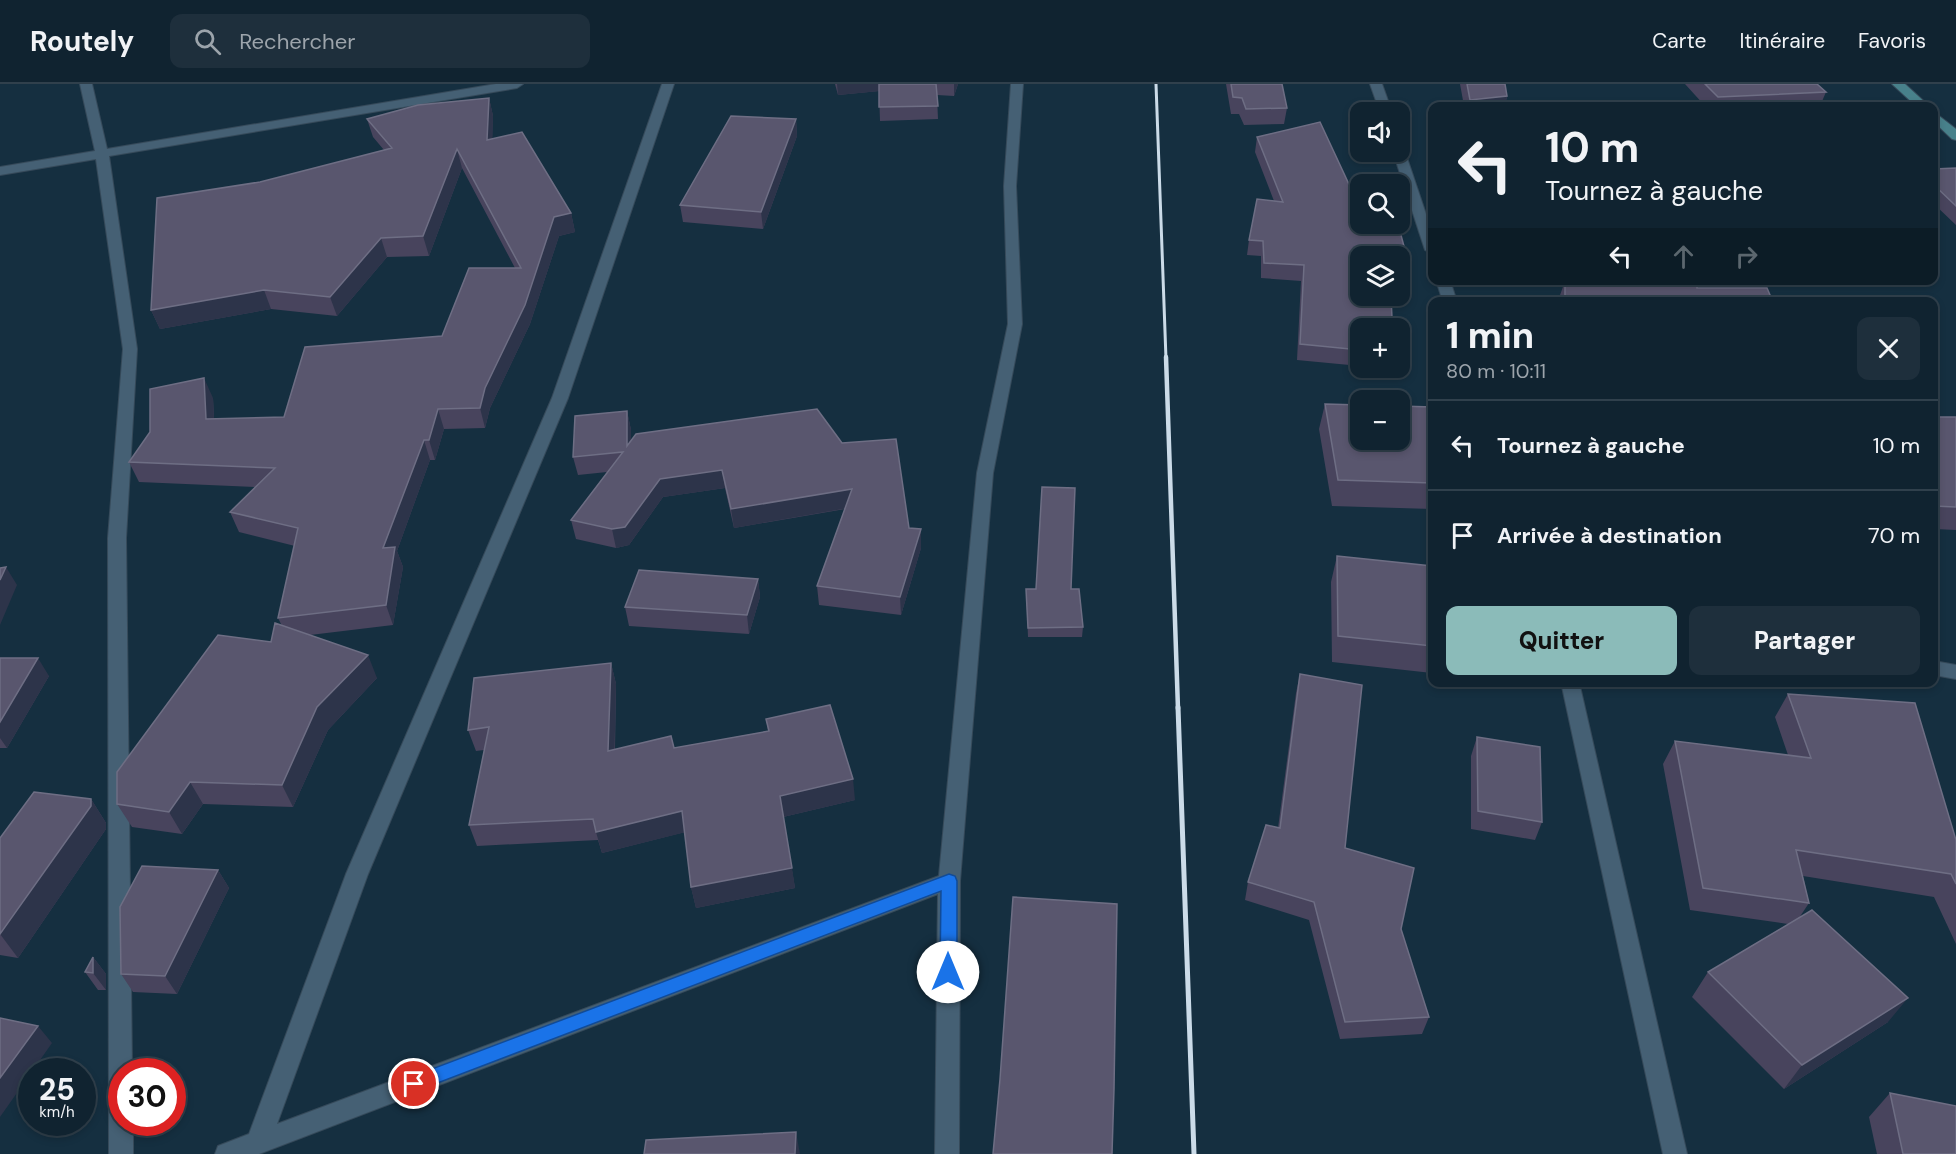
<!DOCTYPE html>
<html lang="fr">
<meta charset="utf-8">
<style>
:root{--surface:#102330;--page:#1e2f3c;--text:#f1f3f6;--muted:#9ca4ab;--line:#30404c;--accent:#8bbbb9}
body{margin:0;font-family:"DM Sans",sans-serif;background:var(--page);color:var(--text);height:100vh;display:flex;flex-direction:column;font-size:22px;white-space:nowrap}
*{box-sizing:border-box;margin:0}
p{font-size:20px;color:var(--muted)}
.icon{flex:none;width:33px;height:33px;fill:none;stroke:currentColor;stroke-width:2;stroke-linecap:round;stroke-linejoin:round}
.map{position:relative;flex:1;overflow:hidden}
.panel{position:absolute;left:1428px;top:213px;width:510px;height:390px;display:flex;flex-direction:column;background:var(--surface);border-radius:12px;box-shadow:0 3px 9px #0003,0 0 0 2px var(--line)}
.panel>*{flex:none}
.banner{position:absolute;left:1428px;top:18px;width:510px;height:183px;border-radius:12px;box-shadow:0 3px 9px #0003,0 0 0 2px var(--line);background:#102330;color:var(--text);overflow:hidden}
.buttons{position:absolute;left:1350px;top:18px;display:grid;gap:12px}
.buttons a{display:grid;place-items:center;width:60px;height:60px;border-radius:12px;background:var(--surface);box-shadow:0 3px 9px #0003,0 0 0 2px var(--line);font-size:30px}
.speed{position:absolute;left:18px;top:974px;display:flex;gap:12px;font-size:30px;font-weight:700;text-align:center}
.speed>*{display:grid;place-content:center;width:78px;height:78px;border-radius:50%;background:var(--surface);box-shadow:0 3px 9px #0003,0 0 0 2px var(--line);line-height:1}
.speed small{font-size:15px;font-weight:400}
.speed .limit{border:9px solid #d22;background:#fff;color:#111}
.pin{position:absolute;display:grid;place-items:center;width:51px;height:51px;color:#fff;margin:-26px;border:3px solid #fff;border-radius:50%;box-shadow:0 2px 6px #0007}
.me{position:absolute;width:66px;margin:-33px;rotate:0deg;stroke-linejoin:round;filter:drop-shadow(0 0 4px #0008)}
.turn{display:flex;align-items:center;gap:21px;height:126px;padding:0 18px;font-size:27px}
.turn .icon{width:78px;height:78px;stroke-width:2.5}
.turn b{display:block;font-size:42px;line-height:51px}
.lanes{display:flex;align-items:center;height:57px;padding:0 18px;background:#0003;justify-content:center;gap:30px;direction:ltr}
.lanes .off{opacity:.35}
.round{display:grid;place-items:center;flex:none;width:63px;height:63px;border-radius:12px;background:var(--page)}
.summary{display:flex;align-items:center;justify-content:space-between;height:102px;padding:0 18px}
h1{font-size:36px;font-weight:800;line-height:45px}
.cta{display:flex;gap:12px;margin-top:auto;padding:12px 18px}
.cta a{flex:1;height:69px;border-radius:12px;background:var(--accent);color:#111;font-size:24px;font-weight:800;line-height:69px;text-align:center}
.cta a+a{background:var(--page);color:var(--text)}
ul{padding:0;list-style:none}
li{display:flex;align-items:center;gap:18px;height:90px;padding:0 18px;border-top:2px solid var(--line)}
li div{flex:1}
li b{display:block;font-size:22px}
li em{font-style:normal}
header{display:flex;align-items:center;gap:36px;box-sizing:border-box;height:84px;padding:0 30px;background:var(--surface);border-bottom:2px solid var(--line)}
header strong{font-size:28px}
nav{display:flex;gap:33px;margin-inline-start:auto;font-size:21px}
.search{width:420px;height:54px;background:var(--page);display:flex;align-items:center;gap:15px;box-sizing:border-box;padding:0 21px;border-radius:12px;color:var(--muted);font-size:22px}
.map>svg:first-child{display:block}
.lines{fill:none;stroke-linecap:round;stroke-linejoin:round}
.street-casing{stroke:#364a5a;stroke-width:2}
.secondary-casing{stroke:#364a5a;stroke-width:2}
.street{fill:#456074;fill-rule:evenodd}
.secondary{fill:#48818b;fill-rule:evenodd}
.rail-far2{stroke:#cbdbe8;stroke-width:3}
.rail-far1{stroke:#cbdbe8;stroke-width:4.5}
.rail{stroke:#cbdbe8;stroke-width:5}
.wall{fill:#48445d}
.shaded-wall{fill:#2d344a}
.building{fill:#59566e;stroke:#6e6e84;stroke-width:1.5}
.route{fill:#1a73e8;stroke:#114b97;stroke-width:1.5}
</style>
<header>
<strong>Routely</strong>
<div class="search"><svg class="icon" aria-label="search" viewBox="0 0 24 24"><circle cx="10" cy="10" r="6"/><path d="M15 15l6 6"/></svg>Rechercher</div>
<nav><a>Carte</a><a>Itinéraire</a><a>Favoris</a></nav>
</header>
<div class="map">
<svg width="1956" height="1070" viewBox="0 0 1956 1070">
<rect width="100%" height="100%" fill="#152f40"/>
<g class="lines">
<g class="street-casing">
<path id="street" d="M80 0H92L107 65 496 0H523L517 4 109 72 137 265 126 454 132 987H122V1038H133V1070H109L108 454 123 265 96 75 0 91V83L95 67Z
M662 0H674L568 314 368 790 277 1040 939 792 977 389 1008 240 1004 102 1011 0H1023L1016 102 1022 240 993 389 960 797 959 1070H935L938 810 259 1070H215L218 1062 249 1050 346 790 552 314Z
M1370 0H1382L1392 28H1380Z
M1400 64 1405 68 1432 148V170L1425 166 1393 68H1400Z
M1436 196H1450L1457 218H1443Z
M1934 577 1956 581V595L1934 591Z
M1561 598H1579L1687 1070H1663Z"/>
</g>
<g class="secondary-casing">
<path id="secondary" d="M1892 0H1905L1929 22H1916Z
M1934 28 1956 45V56L1952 55 1934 38Z"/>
</g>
<use href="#street" class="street"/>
<use href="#secondary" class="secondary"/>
<path class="rail-far2" d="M1156 0 1166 275"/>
<path class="rail-far1" d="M1166 273 1178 625"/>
<path class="rail" d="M1178 623 1194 1070"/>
</g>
<path class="wall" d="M835 0H958L954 12 937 11 938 35 880 37 879 7 838 11Z
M1226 0H1282L1287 24 1284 40 1244 41 1239 30H1231Z
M1460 0H1505L1507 12 1505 22H1464Z
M1685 0H1817L1826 8 1820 22H1705Z
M489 14 493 32 492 55 571 129 575 148 559 152 530 240 490 324 485 344 444 345 435 376H430L397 467 403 483 393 541 310 551 377 594 328 646 293 723 203 720 182 750 132 743 117 720 271 558 282 542 278 534 295 462 239 448 230 428 255 403 139 398 129 378 213 314 214 335 284 333 442 252 515 184 462 84 429 172 387 173 337 232 271 225 160 245 151 226 260 98 384 66 373 53 367 35Z
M796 35 797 52 763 145 683 138 680 121Z
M1257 53 1354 111 1405 166 1402 182H1400V172H1360L1392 234 1389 244H1360V282L1297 276 1301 197 1261 194V172L1247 171 1249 156 1274 117 1255 68Z
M1956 84V141L1934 120V85Z
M1575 196H1697V204L1773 218H1559V214L1565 197 1576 198Z
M1325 320 1432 323V425L1332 422 1319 345Z
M627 327 631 346V357L842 359 909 444 921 464 901 531 819 521 817 502 845 425 734 444 725 404 663 413 629 461 616 464 576 455 571 436 607 388 578 391 573 373Z
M1934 333H1956V446L1934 445Z
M1337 472 1432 482V589L1332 578 1331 498Z
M758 495 760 513 749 550 629 542 625 523Z
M1026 505 1083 543 1082 553H1028Z
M0 574 49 592 7 664H0Z
M611 579 616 600 615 665 674 664 768 647 766 635 855 716 783 733 795 804 696 824 691 803 685 748 602 769 598 756 477 762 469 741 484 666 476 667 468 646Z
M1300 590 1345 764 1401 845 1429 933 1422 950 1340 955 1309 836 1245 816 1248 798 1278 744 1296 609Z
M1788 610 1956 756V860L1934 813 1803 792 1809 819 1799 834 1888 938 1784 1005 1692 913 1708 888 1788 840 1690 826 1663 680 1675 657 1788 671 1775 633Z
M1477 653 1542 738 1535 756 1471 745V672Z
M91 715 106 739V745L18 874 0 871V754Z
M218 786 229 804 177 910 133 908 121 890Z
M93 873 106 890V906H98L85 888Z
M1890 1009 1956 1070H1877L1869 1033Z"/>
<path class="shaded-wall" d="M837 0H879L880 7 838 11Z
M954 0H958L954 12Z
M1507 12 1505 22H1468L1470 16Z
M489 14 493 32 492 74 487 56Z
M796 35 797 52 763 145 761 128Z
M457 65 462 84 429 172 423 152Z
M571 129 575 148 559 152 530 240 490 324 485 344 480 324 485 304 554 133Z
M381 154 387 173 337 232 330 213Z
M264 206 271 225 160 245 151 226Z
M204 294 213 314 215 355 206 335Z
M438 325 444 345 435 376 429 356Z
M627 327 631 346V380L627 362Z
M424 356 430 376 397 467 403 483 393 541 386 521 383 464Z
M722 386 725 404 663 413 629 461 616 464 612 445 660 395Z
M852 405 854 423 734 444 731 425Z
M921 445V464L901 531 900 513Z
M6 483 17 501 0 541V496Z
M758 495 760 513 749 550 747 531Z
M368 571 377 594 328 646 293 723 282 701 317 623Z
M38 574 49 592 7 664 0 654V638Z
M611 579 616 600 614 688 608 667Z
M853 695 855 716 783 733 780 712Z
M190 698 203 720 182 750 169 728Z
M91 715 106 739V745L18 874 0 850Z
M682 727 686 748 602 769 596 748Z
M792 784 795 804 696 824 691 803Z
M218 786 229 804 177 910 165 892Z
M93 873 106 890V906L93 889Z
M1908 914 1888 938 1784 1005 1802 981Z
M38 942 52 959 0 1033V994Z
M796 1048 800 1070H795Z"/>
<path class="building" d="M879 0H936L938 22 879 23Z
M1231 0H1282L1287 24 1246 25 1242 14 1233 13Z
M1467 0H1505L1507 12 1470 16Z
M1705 0H1817L1826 8 1718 13Z
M489 14 487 56 522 48 571 129 554 133 525 221 485 304 480 324 438 325 429 356H424L383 464 395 463 386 521 278 534 298 444 230 428 275 384 129 378 150 348V305L204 294 206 335 284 333 305 263 442 252 469 184H521L457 65 423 152 381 154 330 213 264 206 151 226 157 114 260 98 392 64 367 35 418 21Z
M731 32 796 35 761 128 680 121Z
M1320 38 1354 111 1360 112V140H1398L1405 166H1391V172H1360V212H1391L1392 234 1379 233V244H1360V266L1300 260 1304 181 1264 179 1263 157 1249 156 1257 115 1283 118 1257 53Z
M1956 84V122L1934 101V85Z
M1588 196H1697V204H1767L1773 218H1565V197L1589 200Z
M1325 320 1360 321V356H1400V322L1432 323V399L1338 396Z
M817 325 842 359 896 355 909 444 921 445 900 513 817 502 852 405 731 425 722 386 660 395 625 443 612 445 571 436 623 368 573 373 575 332 627 327V362L636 350Z
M1934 333H1956V423L1934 422Z
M1042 403 1075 404 1071 505H1079L1083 543 1028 544 1026 505H1036Z
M1337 472 1432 482V562L1338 552Z
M6 483 0 496V484Z
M639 486 758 495 747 531 625 523Z
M275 539 368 571 317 623 282 701 190 698 169 728 117 720V688L218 551 271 558Z
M0 574H38L0 638Z
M611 579 608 667 671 652 674 664 769 647 766 635 830 621 853 695 780 712 792 784 691 803 682 727 596 748 593 735 469 741 489 643 468 646 474 594Z
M1300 590 1362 601 1345 764 1414 784 1401 845 1429 933 1345 938 1314 818 1248 798 1266 741 1280 744Z
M1788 610 1915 619 1956 756V800L1951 790 1796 766 1809 819 1703 804 1675 657 1811 674Z
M1477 653 1540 663 1542 738 1478 727Z
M34 708 91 715V722L0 850V754Z
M142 782 218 786 165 892 121 890 120 823Z
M1013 813 1117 820 1114 1005 1112 1070H993L1000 995Z
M1812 826 1908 914 1802 981 1708 888Z
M93 873V889L85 888Z
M0 934 38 942 0 994Z
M1890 1009 1956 1022V1070H1903Z
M796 1048 795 1070H644L646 1056Z"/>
<path class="route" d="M949 790 955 792 957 797V888L954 893 948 895 943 893 940 888 941 807 414 1008 408 1006 405 1000 408 994Z"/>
</svg>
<div class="buttons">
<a><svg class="icon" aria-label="sound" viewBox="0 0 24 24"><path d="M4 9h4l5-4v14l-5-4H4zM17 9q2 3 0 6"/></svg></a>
<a><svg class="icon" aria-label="search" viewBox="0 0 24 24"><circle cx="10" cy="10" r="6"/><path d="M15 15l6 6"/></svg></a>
<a><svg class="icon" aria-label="layers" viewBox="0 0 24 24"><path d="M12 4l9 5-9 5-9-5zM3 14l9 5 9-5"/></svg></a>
<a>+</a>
<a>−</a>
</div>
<div class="speed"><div>25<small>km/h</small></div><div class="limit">30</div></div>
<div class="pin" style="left:414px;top:1000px;background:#d93025"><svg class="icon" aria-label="arrive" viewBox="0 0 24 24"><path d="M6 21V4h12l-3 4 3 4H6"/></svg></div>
<svg class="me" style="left:948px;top:888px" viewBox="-20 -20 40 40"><circle r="19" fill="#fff"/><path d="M0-13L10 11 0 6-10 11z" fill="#1a73e8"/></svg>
<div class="banner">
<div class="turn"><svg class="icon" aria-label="left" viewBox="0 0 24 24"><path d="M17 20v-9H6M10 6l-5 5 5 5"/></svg><div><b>10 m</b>Tournez à gauche</div></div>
<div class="lanes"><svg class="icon" aria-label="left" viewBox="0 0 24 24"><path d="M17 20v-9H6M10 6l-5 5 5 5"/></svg><svg class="icon off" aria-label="ahead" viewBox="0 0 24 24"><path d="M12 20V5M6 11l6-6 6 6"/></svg><svg class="icon off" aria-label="right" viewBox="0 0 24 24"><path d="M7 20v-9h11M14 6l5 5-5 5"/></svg></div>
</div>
<section class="panel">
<div class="summary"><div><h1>1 min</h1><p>80 m · 10:11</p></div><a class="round"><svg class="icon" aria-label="close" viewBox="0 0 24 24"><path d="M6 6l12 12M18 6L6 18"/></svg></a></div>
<ul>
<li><svg class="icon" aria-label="left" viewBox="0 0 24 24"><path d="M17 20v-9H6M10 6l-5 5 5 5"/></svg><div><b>Tournez à gauche</b></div><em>10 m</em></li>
<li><svg class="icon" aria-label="arrive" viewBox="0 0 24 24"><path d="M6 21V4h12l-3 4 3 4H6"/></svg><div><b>Arrivée à destination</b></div><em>70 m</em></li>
</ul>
<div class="cta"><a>Quitter</a><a>Partager</a></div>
</section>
</div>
